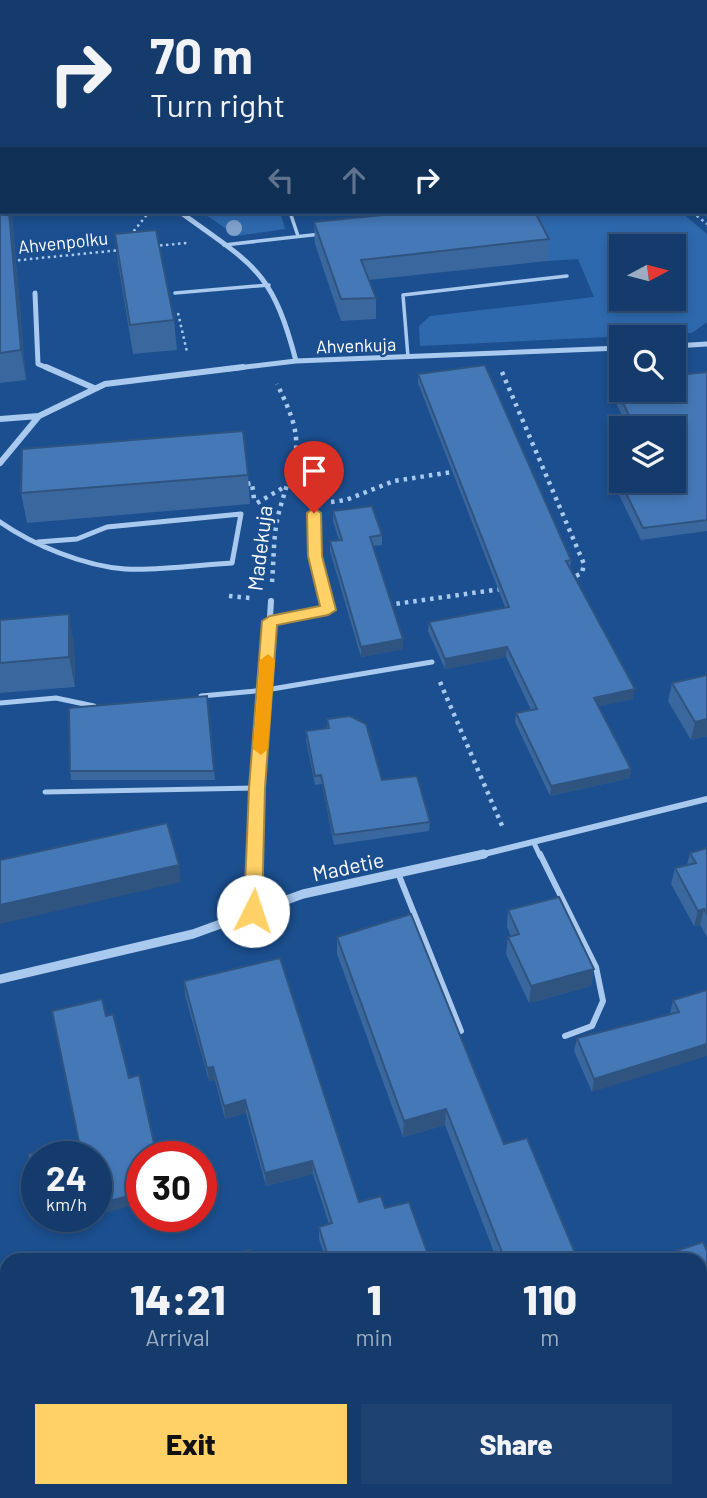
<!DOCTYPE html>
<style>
:root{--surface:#143b6b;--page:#1d4271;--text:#f1f3f6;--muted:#9dadc1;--line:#33557e;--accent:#ffd166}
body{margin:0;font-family:Barlow,sans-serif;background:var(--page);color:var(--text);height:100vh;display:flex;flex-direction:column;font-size:26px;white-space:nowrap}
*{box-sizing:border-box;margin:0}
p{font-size:23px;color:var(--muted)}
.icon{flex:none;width:38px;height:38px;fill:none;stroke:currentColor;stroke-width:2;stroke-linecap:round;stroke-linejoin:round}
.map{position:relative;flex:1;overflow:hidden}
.details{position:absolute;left:0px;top:1253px;width:707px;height:245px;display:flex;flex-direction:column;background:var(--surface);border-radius:21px 21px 0 0;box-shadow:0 4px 10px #0003,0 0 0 2px var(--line)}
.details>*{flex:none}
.hud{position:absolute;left:0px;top:0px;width:707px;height:214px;box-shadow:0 4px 10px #0003,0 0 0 2px var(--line);background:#143b6b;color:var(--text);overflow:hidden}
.needle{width:46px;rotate:83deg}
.buttons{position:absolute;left:609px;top:234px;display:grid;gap:14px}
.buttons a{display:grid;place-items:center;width:77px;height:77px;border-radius:0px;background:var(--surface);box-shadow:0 4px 10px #0003,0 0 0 2px var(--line);font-size:35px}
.speed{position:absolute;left:21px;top:1141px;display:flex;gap:14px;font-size:35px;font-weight:700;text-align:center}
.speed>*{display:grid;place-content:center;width:91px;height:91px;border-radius:50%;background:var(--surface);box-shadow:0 4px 10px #0003,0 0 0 2px var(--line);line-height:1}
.speed small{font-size:18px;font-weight:400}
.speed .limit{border:10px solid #d22;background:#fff;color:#111}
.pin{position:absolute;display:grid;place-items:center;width:60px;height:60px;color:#fff;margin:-72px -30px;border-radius:50% 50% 50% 0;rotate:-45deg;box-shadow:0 0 7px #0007}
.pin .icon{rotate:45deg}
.me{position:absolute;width:77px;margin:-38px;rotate:4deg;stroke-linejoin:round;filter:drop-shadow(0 0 5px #0008)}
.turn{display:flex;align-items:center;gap:24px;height:147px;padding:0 35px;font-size:32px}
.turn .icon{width:91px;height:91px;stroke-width:2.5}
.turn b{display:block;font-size:49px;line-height:60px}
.lanes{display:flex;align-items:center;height:66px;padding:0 35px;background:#0003;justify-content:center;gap:35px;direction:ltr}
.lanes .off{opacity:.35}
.eta{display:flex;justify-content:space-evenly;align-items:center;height:119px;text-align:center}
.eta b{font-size:42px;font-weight:800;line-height:49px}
.action{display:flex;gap:14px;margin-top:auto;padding:14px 35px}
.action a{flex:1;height:80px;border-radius:0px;background:var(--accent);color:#111;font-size:28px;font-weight:800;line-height:80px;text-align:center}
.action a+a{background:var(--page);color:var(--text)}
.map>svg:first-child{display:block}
.green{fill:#2e69ad;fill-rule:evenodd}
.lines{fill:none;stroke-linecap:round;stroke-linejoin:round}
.path-far2{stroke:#a9c9ee;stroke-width:2.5;stroke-dasharray:2.5 3.5;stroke-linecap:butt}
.path-far1{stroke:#a9c9ee;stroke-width:4.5;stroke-dasharray:3.5 5;stroke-linecap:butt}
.path{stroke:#a9c9ee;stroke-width:5;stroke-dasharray:4.5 6;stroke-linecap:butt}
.lane-far2{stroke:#a9c9ee;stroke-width:3.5}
.lane-far1{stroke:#a9c9ee;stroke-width:5}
.lane{stroke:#a9c9ee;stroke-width:6}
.street-far2{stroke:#a9c9ee;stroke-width:5}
.street-far1{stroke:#a9c9ee;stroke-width:6}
.street{stroke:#a9c9ee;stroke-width:9}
.primary{fill:#f0f6ff;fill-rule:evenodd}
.highway{fill:#fff;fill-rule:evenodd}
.tree{fill:#7ea0ca}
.wall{fill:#3a679d}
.shaded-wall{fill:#305480}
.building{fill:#4478b7;stroke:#305480;stroke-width:2}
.route{fill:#ffd166;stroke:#a68842;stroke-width:2}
.slow{fill:#f59e0b}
.labels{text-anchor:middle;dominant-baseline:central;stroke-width:5;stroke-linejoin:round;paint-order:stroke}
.far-street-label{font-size:18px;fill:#fff;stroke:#1b4f8f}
.street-label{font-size:21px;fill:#fff;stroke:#1b4f8f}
</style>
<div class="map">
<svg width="707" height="1498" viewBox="0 0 707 1498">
<rect width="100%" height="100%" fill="#1b4f8f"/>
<path class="green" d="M202 212H280L285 229 236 236Z
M496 212H681L707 234V322L692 333 420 346 419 326 430 316 594 297 578 259 547 261 527 221ZM621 247H674V299H621Z"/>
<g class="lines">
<path class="path-far2" d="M414 0 418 2
M0 80 2 82
M692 212 707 224
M130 236 149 212
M154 246 187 243
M0 262 121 250
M178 313 187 352"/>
<path class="path-far1" d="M502 372 584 564 582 573 572 578
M247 484 252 483 254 499
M331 502 346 500 394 481 452 472
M257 503 286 486
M272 582C274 560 273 534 279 512 296 450 308 446 277 384
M229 596 250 598
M388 605 501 589
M440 682 503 828"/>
<path class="path" d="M700 1476 707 1473
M633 1498 654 1491"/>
<path class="lane-far2" d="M290 212 298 236
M224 245 321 234
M175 293 269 285
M408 357 403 295 567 276"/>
<path class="lane-far1" d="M0 522C33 545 84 566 125 569 160 571 197 565 232 563L241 514 107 527 77 539 38 542
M270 621 329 610 315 556 314 513
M201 696 266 690 432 662
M0 703 56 698 94 706
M45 792 257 788
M534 843 540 856"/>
<path class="lane" d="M540 854 596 967 603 1001 592 1026 565 1036
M398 873 461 1031"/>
<path class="street-far2" d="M0 44 2 47
M180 212C253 265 272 269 296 361
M35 293 38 364 50 369
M674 346 707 344
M228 369 296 361 621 348"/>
<path class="street-far1" d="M46 367 94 388
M0 419 39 416 105 384 243 367
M0 463 39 416
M255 856 271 601
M476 856 707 799"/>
<path class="street" d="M253 911 255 854
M0 979 193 934 303 894 484 854
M0 1370 7 1413
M20 1491 21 1498"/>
<path class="primary" d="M106 0H124L105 2Z
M173 0H190L172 2Z
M0 19H2V25H0Z
M0 33H2V39H0Z"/>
<path class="highway" d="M487 0H502L503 2H488Z
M589 0H602L603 2H590Z
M682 0H695L696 2H683Z
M705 12 707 13V22L705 21Z
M705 99H707V108H705Z
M705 128H707V138H705Z"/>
</g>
<circle class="tree" cx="234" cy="228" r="8"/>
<path class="wall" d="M0 189 2 212H11L12 216 26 380 0 383Z
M403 212H535L549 239 547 261 369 280 376 298V319L341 321 315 244 314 222 404 213Z
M115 234 174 320 177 350 133 354 118 263Z
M707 372V531L641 540 618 493 620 481H674V429H629L609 389 610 377 688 374Z
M418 374 571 560 570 569 633 699 598 706 631 769 630 778 550 796 515 722 516 713 531 710 506 657 445 669 428 631 429 622 505 607 418 383Z
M621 434V466L612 446 614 435Z
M248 475 250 504 27 523 21 493Z
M333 511 382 535V545L373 546 403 649 361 657 330 551V541L339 540 333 521Z
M0 620 74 644 75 687 0 693Z
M707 675V736L691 740 668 701 672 683Z
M207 696 215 780H71L70 771Z
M327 719 382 780 430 822 429 831 334 845 322 784 315 785 306 740V731L327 728Z
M707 848V937L700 925 694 926 671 884 675 868 687 865 690 853Z
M508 910 594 969 591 986 529 1003 506 954 508 937 511 936 507 927Z
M337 937 504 1144 578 1260H497L445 1125 403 1137 337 954Z
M184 981 359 1202 385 1208 430 1260H326L319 1239V1227L329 1224 313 1174 266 1186 246 1113 225 1119 215 1080 209 1081 185 995Z
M707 990 592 1092 574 1051 577 1038 670 1014 673 1000Z
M398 1491H483L462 1498H400Z"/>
<path class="shaded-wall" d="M9 212H11L12 216 26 380 21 350Z
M69 614 74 644 75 687 69 657Z
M403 639V649L361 657V647Z
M507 647 506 657 445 669V659Z
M635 689 633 699 593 708 594 698Z
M707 719V736L691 740 695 722Z
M631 769 630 778 550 796 551 786Z
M179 865 181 882 0 924V905Z
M704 909 700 925 694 926 698 911Z
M594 969 591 986 529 1003 531 986Z
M707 1044V1056L592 1092 594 1079Z
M213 1067 215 1080 209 1081 207 1068Z
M245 1100 246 1113 225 1119 224 1106Z
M446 1109 445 1125 403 1137 404 1121Z
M312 1161 313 1174 266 1186 265 1173Z
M142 1193V1203L96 1215V1204Z
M49 1216H90L42 1229 39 1219Z
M707 1336V1343L700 1345V1339Z
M458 1491H483L462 1498H455Z"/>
<path class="building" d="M285 0H365V2H265Z
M2 188V212H9L21 350 0 353V189Z
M412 212H535L549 239 361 260 376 298 341 299 314 222Z
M156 230 174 320 130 325 115 234Z
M485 365 571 560 566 561 635 689 594 698 631 769 551 786 516 713 537 709 507 647 445 659 429 622 509 607 418 374Z
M674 369 686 371 688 374 707 372V520L643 528 620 481H674V429H636L610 377 621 376V390H674Z
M243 431 248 475 21 493 22 449Z
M621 434V451L614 435Z
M372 506 382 535 370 537 403 639 361 647 330 541 342 540 333 511Z
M69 614V657L0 663V620Z
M707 675V719L695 722 672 683Z
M207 696 214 771H70L69 708Z
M350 716 366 724 382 780 417 776 430 822 334 835 321 775 315 776 306 731 329 728 327 719Z
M167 823 179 865 0 905V860Z
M707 848V914L704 909 698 911 675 868 696 863 690 853Z
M559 897 594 969 531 986 508 937 519 934 508 910Z
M411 914 504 1144 527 1138 578 1260H505L446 1109 404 1121 337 937Z
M280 958 359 1202 381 1196 385 1208 409 1202 430 1260H329L319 1227 332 1223 312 1161 265 1173 245 1100 224 1106 213 1067 207 1068 184 981Z
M707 990V1044L594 1079 577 1038 679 1012 673 1000Z
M102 999 106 1016 113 1014 129 1078 139 1075 157 1157H142V1193L96 1204V1157H37V1206L28 1154 79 1142 52 1011Z
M703 1242 707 1251V1336L700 1339V1260H649Z
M251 1250 254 1260H213Z
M85 1491H219L220 1498H86Z
M401 1491H459L461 1496 455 1498H404Z"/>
<path class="route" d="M314 508 321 513 322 556 336 610 328 615 277 625 265 788 262 911 253 918 244 911 249 788 262 621 270 616 320 606 308 556 307 513Z"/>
<path class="slow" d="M268 654 275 660 268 749 261 755 253 749 260 660Z"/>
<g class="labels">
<g class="far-street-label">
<text transform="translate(63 242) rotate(-6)">Ahvenpolku</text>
<text transform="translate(356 345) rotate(-2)">Ahvenkuja</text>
</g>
<g class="street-label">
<text transform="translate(259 548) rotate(-83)">Madekuja</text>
<text transform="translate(348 866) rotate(-12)">Madetie</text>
</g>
</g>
</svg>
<div class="buttons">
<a><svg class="needle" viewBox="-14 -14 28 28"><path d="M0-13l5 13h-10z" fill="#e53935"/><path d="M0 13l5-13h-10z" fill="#9dadc1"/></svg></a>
<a><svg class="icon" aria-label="search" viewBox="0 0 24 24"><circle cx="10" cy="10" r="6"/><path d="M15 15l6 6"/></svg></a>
<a><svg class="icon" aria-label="layers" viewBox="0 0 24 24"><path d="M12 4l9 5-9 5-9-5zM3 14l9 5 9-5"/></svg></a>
</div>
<div class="speed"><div>24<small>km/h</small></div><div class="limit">30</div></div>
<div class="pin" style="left:314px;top:513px;background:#d93025"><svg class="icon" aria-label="arrive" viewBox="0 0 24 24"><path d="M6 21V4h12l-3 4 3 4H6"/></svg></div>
<svg class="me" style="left:253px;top:911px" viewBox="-20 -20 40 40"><circle r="19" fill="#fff"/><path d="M0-13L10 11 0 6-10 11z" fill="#ffd166"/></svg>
<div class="hud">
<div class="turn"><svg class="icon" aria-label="right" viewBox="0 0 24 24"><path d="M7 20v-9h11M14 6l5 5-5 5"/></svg><div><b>70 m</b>Turn right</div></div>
<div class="lanes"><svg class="icon off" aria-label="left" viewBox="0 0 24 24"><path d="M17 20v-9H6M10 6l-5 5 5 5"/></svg><svg class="icon off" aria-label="ahead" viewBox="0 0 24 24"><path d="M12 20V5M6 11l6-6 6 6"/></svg><svg class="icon" aria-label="right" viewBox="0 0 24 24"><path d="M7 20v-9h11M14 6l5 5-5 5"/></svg></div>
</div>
<section class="details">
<div class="eta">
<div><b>14:21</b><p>Arrival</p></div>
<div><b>1</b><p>min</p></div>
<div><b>110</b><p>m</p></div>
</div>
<div class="action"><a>Exit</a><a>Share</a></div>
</section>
</div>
